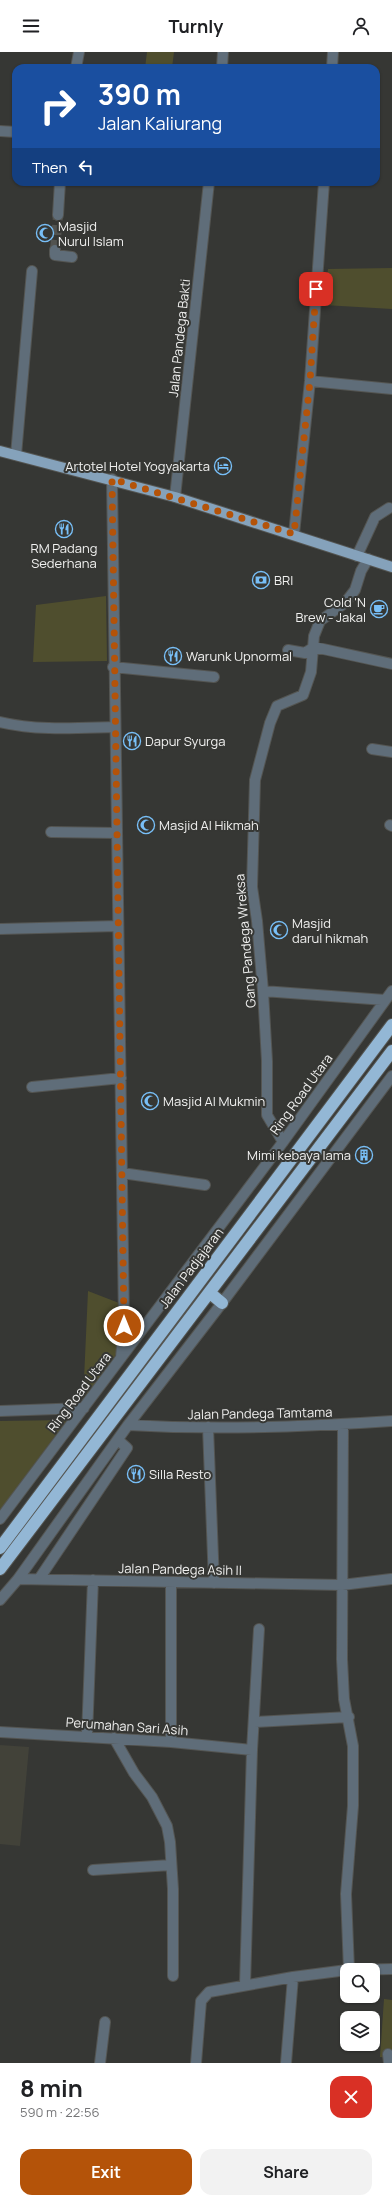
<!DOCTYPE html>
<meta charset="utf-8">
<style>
:root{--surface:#fff;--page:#f2f2f2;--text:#202124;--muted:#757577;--accent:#b45309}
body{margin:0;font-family:Manrope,sans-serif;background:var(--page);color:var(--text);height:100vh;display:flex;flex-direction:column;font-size:15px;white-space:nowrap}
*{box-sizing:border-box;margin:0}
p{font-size:13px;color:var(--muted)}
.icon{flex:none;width:22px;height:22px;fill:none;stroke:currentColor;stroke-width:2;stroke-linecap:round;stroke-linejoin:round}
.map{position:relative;height:2011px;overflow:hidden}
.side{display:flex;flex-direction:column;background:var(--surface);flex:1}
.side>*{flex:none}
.guide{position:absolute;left:12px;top:12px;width:368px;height:122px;border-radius:12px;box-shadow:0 1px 3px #0004;background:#1a4fa0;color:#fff;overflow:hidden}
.tools{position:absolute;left:340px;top:1911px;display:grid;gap:8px}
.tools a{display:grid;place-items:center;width:40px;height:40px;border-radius:8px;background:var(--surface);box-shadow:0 1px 3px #0004;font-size:20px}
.pin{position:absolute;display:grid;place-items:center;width:34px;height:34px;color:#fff;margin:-17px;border-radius:8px;box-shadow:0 2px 6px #0006}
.me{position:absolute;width:44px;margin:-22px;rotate:0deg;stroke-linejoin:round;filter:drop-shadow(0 0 3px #0008)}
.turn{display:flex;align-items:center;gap:14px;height:84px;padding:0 20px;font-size:18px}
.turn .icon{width:52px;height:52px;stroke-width:2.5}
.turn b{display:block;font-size:28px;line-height:34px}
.then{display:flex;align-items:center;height:38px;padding:0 20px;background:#0003;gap:8px;font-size:15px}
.round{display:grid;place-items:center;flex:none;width:42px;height:42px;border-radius:12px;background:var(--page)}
.overview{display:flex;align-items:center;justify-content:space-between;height:68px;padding:0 20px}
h1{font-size:24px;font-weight:700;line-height:30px}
.action{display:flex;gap:8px;margin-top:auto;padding:8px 20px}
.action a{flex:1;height:46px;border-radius:12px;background:var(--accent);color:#fff;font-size:16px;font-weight:700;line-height:46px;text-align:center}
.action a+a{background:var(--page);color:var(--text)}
header{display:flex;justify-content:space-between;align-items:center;height:52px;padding:0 20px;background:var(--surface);font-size:18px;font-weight:700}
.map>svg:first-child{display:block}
.built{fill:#424239}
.green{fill:#4f4e2e}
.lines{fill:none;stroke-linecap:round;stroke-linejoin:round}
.minor-tunnel{stroke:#525350;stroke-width:10;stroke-dasharray:10 5;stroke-linecap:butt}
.minor-casing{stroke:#545552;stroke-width:12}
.major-casing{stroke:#545552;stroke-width:12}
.highway-casing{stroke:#545552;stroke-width:14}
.minor{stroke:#5f6d79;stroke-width:10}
.major{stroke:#85a2bb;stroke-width:10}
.highway{stroke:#93b7d5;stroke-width:12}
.route{stroke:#b45309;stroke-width:7;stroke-dasharray:0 12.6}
.labels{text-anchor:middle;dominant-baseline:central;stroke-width:4;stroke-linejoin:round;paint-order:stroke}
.poi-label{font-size:13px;fill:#f0f0ef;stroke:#363734;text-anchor:start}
.street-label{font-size:13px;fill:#f0f0ef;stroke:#363734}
</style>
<header><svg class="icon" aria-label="menu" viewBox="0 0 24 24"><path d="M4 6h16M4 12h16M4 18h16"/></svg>Turnly<svg class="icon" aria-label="person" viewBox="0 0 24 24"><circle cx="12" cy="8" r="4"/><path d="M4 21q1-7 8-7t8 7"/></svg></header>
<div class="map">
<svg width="392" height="2011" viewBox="0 0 392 2011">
<rect width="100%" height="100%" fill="#363734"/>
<path class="built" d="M0 1693 29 1695 20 1794 0 1792Z"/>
<path class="green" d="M147 0H174L172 16H145Z
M392 216V257L324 253 328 217Z
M106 544 107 609 33 610 36 553Z
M88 1239 119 1251 120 1297 83 1349Z
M67 1368 0 1458V1369Z
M384 1947 392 1948V2006L380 2005Z"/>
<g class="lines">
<path class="minor-tunnel" d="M55 198 58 163"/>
<g class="minor-casing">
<path id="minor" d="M76 16 79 0
M222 16 223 0
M332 16 333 0
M0 79 16 80
M58 163 60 130
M55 198V203L72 205
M310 329 392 337
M16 403 32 219
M112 427 124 1270 121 1306
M175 445 209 130
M294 482 310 329 324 130
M357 504 375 465 389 456
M288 598 305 601 314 595 392 612
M113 615 214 625
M0 670C38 679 76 676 115 675
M372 697 392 700
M390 773 392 774
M51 780 117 781
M0 877 118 874
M263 939 385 948
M32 1035 121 1026
M283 1090 267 1063V1009L263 939 257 869 252 835 255 728 270 671 277 654 303 643 311 620 314 584 320 569 345 551 355 538 361 519 368 507
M122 1121 205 1133
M0 1359 84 1356
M128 1373C214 1378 306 1375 392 1369
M343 1373 342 1607 344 1647 353 1694V1754L346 1842 349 1918
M208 1375 214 1531
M0 1467 283 1090 392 939
M18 1527 342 1533 391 1527
M39 1527 127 1396 118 1388
M171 1530V1690
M0 1548 18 1527 128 1373 222 1251 392 1024
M255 1670 349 1665
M0 1680 171 1690 252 1698
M87 1684 93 1528
M114 1686 134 1721 152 1745 167 1774 170 1790 173 1837V1924
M93 1818 171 1813
M351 1918 392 1917
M245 1933 252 1698 259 1577
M388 2002 389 2011
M100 2011 105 1970
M196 2011 201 1949 209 1940 293 1925 347 1918
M286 2011 293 1925"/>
</g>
<g class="major-casing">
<path id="major" d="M0 399 175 445 392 515"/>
</g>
<g class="highway-casing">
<path id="highway" d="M210 1241 222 1251
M0 1496 392 973
M0 1517 392 999"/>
</g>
<use href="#minor" class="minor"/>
<use href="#major" class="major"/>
<use href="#highway" class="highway"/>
</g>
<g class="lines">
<path class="route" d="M124 1274 112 427 294 482 310 329 316 237"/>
</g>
<defs>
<g id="mosque-ring" transform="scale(0.9)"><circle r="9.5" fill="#363734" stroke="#78bff7" stroke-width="1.5"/><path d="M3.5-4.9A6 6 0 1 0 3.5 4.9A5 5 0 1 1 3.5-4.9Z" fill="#78bff7"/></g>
<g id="hotel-ring" transform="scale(0.9)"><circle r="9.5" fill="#363734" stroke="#78bff7" stroke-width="1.5"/><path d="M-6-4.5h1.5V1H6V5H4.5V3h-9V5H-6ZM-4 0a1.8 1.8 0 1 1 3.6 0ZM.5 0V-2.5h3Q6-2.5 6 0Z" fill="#78bff7"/></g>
<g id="restaurant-ring" transform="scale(0.9)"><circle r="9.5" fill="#363734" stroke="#78bff7" stroke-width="1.5"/><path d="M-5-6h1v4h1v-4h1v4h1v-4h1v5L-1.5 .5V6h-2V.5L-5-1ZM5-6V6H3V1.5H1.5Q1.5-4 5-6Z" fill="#78bff7"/></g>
<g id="bank-ring" transform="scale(0.9)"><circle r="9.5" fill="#363734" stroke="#78bff7" stroke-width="1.5"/><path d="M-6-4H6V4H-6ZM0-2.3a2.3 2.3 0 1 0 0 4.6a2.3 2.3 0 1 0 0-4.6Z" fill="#78bff7"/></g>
<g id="cafe-ring" transform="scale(0.9)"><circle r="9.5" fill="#363734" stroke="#78bff7" stroke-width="1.5"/><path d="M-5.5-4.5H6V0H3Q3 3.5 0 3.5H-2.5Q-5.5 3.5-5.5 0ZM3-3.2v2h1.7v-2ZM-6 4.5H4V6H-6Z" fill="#78bff7"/></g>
<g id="building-ring" transform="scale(0.9)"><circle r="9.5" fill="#363734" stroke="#78bff7" stroke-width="1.5"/><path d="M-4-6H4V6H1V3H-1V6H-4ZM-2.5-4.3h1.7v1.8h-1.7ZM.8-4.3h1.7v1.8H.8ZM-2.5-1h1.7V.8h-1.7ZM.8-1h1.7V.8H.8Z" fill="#78bff7"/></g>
</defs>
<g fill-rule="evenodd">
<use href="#mosque-ring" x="45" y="181"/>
<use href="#hotel-ring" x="223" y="414"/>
<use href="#restaurant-ring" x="64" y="477"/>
<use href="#bank-ring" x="261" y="528"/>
<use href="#cafe-ring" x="379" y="557"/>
<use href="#restaurant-ring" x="173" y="604"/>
<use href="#restaurant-ring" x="132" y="689"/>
<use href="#mosque-ring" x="146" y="773"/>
<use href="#mosque-ring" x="279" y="878"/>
<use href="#mosque-ring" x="150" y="1049"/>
<use href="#building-ring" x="364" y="1103"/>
<use href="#restaurant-ring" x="136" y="1422"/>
</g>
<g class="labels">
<g class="poi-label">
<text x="58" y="174">Masjid<tspan x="58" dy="15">Nurul Islam</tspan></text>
<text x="210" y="414" text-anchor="end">Artotel Hotel Yogyakarta</text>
<text x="64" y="496" text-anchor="middle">RM Padang<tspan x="64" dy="15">Sederhana</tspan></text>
<text x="274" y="528">BRI</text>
<text x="366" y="550" text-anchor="end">Cold 'N<tspan x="366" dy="15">Brew - Jakal</tspan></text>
<text x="186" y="604">Warunk Upnormal</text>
<text x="145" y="689">Dapur Syurga</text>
<text x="159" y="773">Masjid Al Hikmah</text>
<text x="292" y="871">Masjid<tspan x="292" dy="15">darul hikmah</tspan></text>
<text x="163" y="1049">Masjid Al Mukmin</text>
<text x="351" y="1103" text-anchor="end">Mimi kebaya lama</text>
<text x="149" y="1422">Silla Resto</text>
</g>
<g class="street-label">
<text transform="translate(179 286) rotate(-84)">Jalan Pandega Bakti</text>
<text transform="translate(245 889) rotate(-95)">Gang Pandega Wreksa</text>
<text transform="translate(301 1042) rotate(-54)">Ring Road Utara</text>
<text transform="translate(191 1216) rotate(-53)">Jalan Padjajaran</text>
<text transform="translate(79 1340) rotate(-53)">Ring Road Utara</text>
<text transform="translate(260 1361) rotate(-1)">Jalan Pandega Tamtama</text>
<text transform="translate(180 1517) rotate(1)">Jalan Pandega Asih II</text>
<text transform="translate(127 1674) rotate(4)">Perumahan Sari Asih</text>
</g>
</g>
</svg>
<div class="tools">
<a><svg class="icon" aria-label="search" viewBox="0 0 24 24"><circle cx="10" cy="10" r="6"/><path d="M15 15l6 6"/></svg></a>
<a><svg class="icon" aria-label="layers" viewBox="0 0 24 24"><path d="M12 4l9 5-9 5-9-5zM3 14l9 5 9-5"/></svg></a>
</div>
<div class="pin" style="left:316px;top:237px;background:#d93025"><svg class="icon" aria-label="arrive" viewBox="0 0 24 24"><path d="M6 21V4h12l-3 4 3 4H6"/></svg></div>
<svg class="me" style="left:124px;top:1274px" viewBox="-20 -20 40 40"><circle r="17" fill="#b45309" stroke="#fff" stroke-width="3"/><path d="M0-11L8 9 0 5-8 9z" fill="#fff"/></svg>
<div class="guide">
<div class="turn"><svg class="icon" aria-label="right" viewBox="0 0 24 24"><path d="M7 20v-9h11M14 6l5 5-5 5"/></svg><div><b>390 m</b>Jalan Kaliurang</div></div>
<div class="then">Then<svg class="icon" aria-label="left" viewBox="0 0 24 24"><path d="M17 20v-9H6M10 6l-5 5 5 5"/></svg></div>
</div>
</div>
<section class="side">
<div class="overview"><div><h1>8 min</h1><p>590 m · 22:56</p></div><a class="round" style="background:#d93025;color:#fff"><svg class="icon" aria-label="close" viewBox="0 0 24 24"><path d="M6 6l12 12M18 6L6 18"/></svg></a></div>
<div class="action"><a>Exit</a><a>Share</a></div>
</section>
